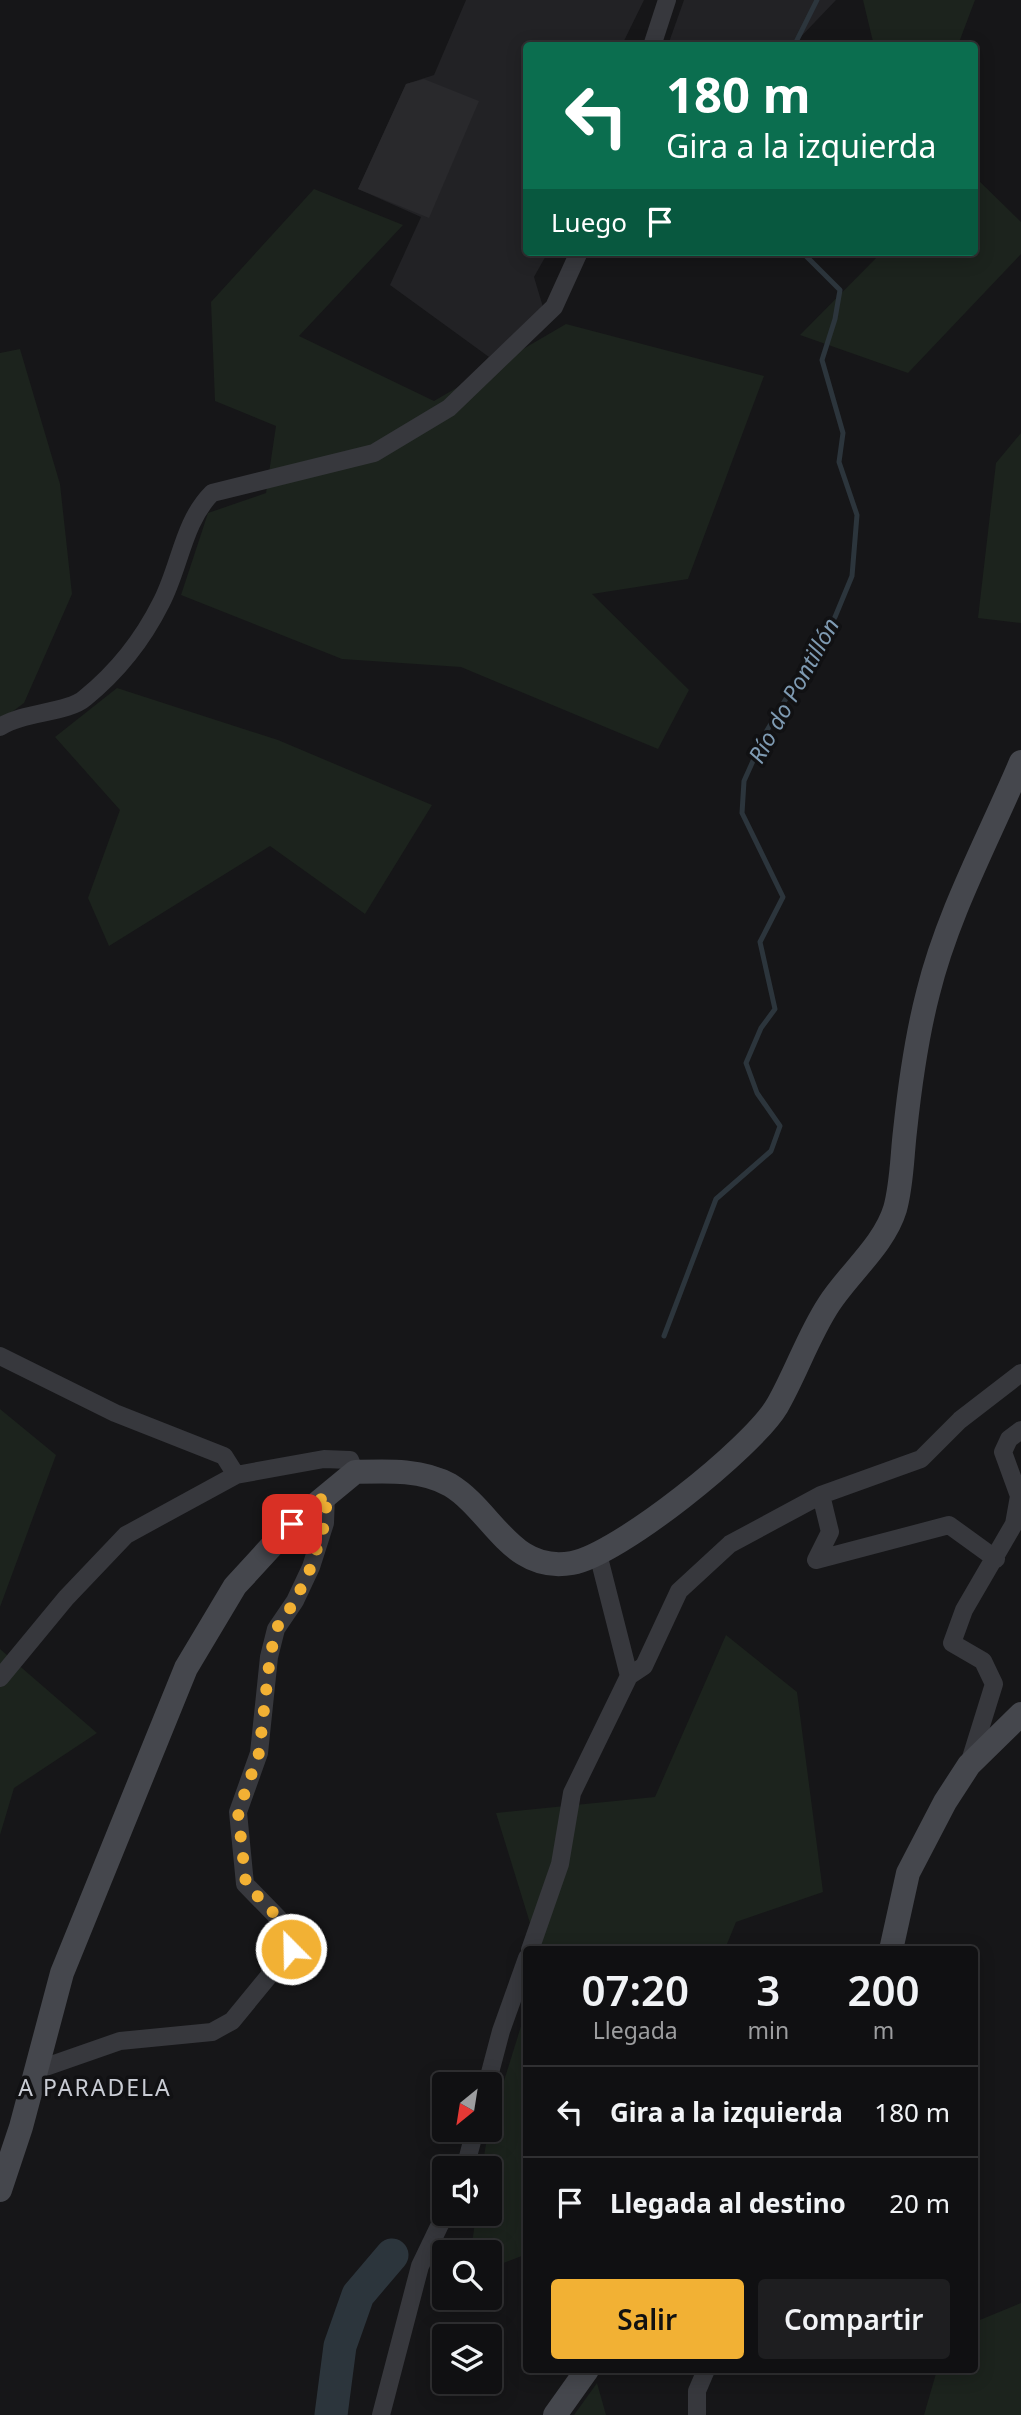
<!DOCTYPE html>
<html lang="es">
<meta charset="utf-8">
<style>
:root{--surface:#101012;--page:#1e1e20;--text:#f1f3f6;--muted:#9c9d9f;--line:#303032;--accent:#f2b134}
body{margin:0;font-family:"Noto Sans",sans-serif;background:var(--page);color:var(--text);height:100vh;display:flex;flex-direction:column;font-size:26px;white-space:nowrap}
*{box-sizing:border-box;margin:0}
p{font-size:23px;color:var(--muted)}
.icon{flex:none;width:38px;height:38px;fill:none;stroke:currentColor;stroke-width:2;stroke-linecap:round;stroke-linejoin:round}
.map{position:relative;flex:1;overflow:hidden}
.details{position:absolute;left:523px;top:1946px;width:455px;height:427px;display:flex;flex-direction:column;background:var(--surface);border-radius:7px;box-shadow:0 4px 18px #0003,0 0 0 2px var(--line)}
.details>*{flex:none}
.guide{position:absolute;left:523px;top:42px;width:455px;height:214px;border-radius:7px;box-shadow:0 4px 18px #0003,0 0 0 2px var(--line);background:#0b6e4f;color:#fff;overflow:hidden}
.needle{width:46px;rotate:210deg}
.controls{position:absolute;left:432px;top:2072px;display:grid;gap:14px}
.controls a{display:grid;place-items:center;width:70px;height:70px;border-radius:7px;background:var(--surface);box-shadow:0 4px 18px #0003,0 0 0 2px var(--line);font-size:35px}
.pin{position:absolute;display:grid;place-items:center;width:60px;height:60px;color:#fff;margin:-30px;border-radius:14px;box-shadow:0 4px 10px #0006}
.me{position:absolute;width:77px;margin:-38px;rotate:337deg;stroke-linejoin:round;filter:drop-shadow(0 0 5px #0008)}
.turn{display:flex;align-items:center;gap:24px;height:147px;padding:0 28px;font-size:32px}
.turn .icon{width:91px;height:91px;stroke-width:2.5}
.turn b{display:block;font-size:49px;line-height:60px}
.then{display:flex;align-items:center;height:66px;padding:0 28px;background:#0003;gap:14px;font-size:26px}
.eta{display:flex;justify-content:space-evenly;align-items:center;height:119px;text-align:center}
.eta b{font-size:42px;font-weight:600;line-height:49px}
.cta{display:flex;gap:14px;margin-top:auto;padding:14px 28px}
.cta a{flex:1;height:80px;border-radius:7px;background:var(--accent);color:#111;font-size:28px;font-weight:600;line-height:80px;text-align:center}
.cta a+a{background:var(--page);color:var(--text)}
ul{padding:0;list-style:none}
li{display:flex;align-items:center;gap:21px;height:91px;padding:0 28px;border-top:2px solid var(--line)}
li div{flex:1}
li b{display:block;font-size:26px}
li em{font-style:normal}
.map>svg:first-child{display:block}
.built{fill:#222225}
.green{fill:#1c231d}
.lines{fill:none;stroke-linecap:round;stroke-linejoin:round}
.stream{stroke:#2c353c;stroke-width:5}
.river{stroke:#2c353c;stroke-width:33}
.building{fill:#29292c}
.street{stroke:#37383d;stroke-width:18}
.secondary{stroke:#45474d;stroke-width:24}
.route{stroke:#f2b134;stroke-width:12;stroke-dasharray:0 21.6}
.labels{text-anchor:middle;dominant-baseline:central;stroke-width:7;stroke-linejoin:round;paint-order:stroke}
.water-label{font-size:23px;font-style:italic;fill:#7f9bb3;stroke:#111113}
.neighbourhood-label{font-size:23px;letter-spacing:2px;fill:#c9ccd4;stroke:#111113}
</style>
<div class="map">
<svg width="1021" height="2415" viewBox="0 0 1021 2415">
<rect width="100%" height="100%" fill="#161618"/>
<path class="built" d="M466 0H644L622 45 527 46V252H548L534 277 543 307 489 357 390 285 421 217 358 189 406 84 434 75Z
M684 0H836L793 45H668Z"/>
<path class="green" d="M863 0H975L958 45 874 46Z
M975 177 1021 222V254L908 373 800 335 882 252H975Z
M314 189 403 225 299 336 434 401 566 324 764 376 688 579 592 594 689 690 658 749 461 667 342 659 181 595 208 513 266 493 276 426 215 401 211 302Z
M20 349 60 484 72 594 24 703 0 721V353Z
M1021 433V623L978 618 996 463Z
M117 688 278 740 432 805 365 914 270 846 109 946 88 898 120 810 55 737Z
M0 1409 56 1455 0 1607Z
M726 1635 797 1692 823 1892 736 1922 725 1949H538L496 1813 655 1797Z
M0 1649 97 1733 14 1788 0 1835Z
M527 2007V2254L490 2268V2252H471L476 2214H490V2168H482L488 2132Z
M1021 2303V2415H924L937 2370H975V2322Z
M597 2383 606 2415H574Z"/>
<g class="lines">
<path class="stream" d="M794 46 817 0
M664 1336 716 1199 771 1151 780 1126 757 1093 746 1063 761 1028 775 1009 760 942 783 897 742 813 744 781 766 732 835 617 852 576 857 515 839 462 843 433 822 360 835 319 840 290 802 252"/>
<path class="river" d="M331 2415 340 2346 358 2295 392 2255"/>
</g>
<path class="building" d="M424 79 479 101 429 218 358 189 406 84Z"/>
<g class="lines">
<path class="street" d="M652 46 667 0
M0 727C23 712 68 713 85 698 117 672 142 641 161 603 180 567 183 522 212 493L374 453 449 408 554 307 579 252
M0 1356 115 1413 224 1456 236 1475 324 1459 350 1460 355 1472
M821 1495 830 1532 816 1560 949 1525 996 1559
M629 1676 644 1666 679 1591 730 1544 821 1495 921 1459 960 1420 1021 1373
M0 1678 66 1598 126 1535 236 1475
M970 1761 994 1684 983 1661 952 1643 964 1610 1014 1524 1019 1496 1003 1452 1009 1439 1021 1430
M530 1950 560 1864 572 1793 629 1676 598 1554
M34 2071 120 2041 212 2032 232 2021 291 1949 287 1927 245 1884 238 1812 259 1753 269 1657 276 1629 295 1601 311 1567 325 1523 326 1494
M487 2084 501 2031 527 1958
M465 2168 475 2130
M381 2415 420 2266 445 2214
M697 2415V2391L706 2370"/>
<path class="secondary" d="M891 1950 908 1873 945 1802 969 1765 1021 1714
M0 2190 21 2127 62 1973 186 1668 235 1586 292 1524 355 1472C386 1471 422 1469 450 1485 493 1511 511 1574 572 1563 618 1555 752 1448 777 1406 796 1373 808 1336 829 1304 849 1273 884 1245 895 1209 902 1184 902 1156 905 1131 910 1084 916 1039 928 993 948 912 989 838 1021 762
M555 2415 587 2370"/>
</g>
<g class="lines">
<path class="route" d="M291 1949 287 1927 246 1884 238 1812 259 1753 270 1657 276 1629 295 1601 311 1567 325 1523 327 1494 292 1524"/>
</g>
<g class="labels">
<g class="water-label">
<text transform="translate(793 690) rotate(-61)">Río do Pontillón</text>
</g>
<g class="neighbourhood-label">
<text x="95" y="2087">A PARADELA</text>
</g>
</g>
</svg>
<div class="controls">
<a><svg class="needle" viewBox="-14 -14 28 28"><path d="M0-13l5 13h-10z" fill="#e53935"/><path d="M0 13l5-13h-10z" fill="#9c9d9f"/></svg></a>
<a><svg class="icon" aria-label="sound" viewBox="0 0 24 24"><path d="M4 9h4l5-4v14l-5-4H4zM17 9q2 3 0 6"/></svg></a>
<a><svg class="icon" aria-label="search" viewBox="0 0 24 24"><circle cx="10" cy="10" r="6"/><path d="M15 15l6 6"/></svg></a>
<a><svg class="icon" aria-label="layers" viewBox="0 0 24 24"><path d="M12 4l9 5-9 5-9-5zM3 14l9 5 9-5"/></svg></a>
</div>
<div class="pin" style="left:292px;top:1524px;background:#d93025"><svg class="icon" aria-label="arrive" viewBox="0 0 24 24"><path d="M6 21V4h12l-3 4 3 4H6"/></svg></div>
<svg class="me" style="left:291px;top:1949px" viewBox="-20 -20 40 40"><circle r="17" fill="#f2b134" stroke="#fff" stroke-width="3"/><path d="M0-11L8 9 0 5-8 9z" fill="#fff"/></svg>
<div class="guide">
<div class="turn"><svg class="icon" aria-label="left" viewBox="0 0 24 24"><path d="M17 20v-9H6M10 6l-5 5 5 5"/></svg><div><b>180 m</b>Gira a la izquierda</div></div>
<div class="then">Luego<svg class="icon" aria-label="arrive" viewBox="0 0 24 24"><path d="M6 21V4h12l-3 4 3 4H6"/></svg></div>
</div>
<section class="details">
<div class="eta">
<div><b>07:20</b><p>Llegada</p></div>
<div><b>3</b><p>min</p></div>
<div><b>200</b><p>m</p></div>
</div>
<ul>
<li><svg class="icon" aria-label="left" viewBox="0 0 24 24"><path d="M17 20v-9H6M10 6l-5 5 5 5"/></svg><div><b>Gira a la izquierda</b></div><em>180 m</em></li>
<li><svg class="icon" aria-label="arrive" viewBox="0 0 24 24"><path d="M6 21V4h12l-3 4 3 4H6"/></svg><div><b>Llegada al destino</b></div><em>20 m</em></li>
</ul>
<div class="cta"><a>Salir</a><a>Compartir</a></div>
</section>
</div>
